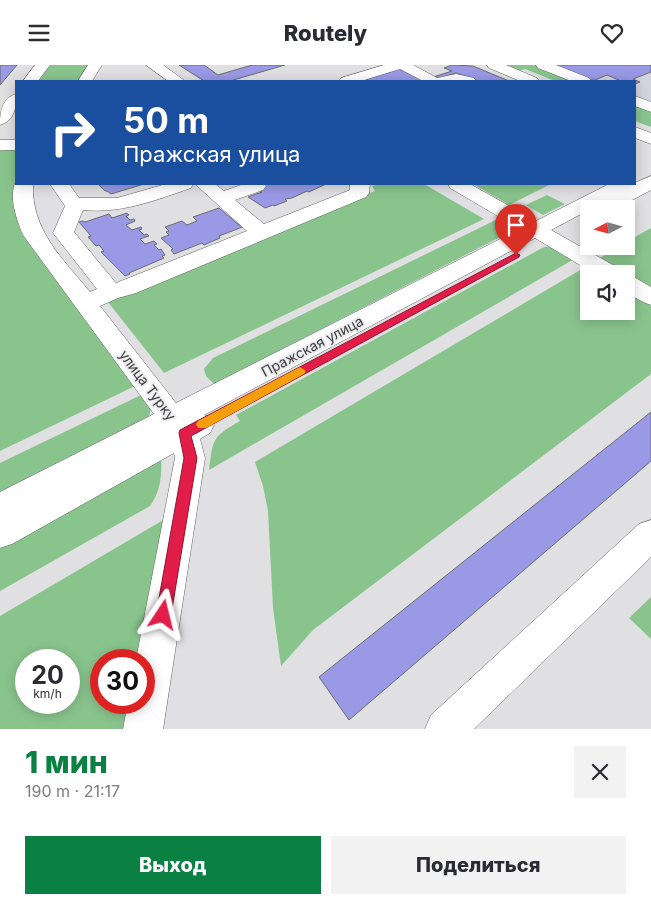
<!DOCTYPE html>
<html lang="ru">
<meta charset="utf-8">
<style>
:root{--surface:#fff;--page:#f2f2f3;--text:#2b2b33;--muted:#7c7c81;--accent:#0b8043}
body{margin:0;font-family:Inter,sans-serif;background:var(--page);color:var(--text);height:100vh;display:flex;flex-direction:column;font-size:19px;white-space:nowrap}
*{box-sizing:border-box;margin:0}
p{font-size:16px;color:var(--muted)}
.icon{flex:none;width:28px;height:28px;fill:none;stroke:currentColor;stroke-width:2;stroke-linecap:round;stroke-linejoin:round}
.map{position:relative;height:664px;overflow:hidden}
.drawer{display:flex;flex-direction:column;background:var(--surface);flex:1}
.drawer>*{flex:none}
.top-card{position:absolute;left:15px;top:15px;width:621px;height:105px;border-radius:0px;box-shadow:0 2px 12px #0003;background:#1a4fa0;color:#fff;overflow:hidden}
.needle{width:32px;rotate:264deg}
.controls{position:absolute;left:580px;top:135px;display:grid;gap:10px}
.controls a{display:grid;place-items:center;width:55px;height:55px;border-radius:0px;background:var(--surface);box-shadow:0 2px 12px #0003;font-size:25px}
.speed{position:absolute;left:15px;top:584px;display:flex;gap:10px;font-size:25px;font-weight:700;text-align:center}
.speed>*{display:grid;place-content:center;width:65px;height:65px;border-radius:50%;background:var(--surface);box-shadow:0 2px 12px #0003;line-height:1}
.speed small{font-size:12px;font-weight:400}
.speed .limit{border:8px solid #d22;background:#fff;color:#111}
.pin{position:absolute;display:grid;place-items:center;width:42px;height:42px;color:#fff;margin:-51px -21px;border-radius:50% 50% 50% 0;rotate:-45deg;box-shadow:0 0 5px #0007}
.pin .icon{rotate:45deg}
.me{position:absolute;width:55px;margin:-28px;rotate:10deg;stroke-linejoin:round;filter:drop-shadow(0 0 4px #0008)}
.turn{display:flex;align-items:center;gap:18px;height:105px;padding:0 25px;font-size:22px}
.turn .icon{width:65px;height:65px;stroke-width:2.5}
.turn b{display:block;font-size:35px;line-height:42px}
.round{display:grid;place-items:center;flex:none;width:52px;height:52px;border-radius:0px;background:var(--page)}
.overview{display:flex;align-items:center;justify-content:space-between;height:85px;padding:0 25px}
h1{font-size:30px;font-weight:800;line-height:38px;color:var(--accent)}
.button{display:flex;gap:10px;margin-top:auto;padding:10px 25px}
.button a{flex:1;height:58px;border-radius:0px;background:var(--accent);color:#fff;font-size:20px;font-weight:800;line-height:58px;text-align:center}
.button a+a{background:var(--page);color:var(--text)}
header{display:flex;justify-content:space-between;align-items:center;height:65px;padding:0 25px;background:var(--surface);font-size:22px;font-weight:800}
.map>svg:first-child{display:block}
.built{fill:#d3d4dd}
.green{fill:#89c48d;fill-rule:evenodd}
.building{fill:#9999e6;stroke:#6b6c6d}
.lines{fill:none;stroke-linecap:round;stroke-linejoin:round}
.minor-casing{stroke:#616163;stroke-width:1}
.minor{fill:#fff;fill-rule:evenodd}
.route{fill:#e11d48;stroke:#92132f}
.slow{fill:#f59e0b}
.labels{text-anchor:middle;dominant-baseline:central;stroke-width:4;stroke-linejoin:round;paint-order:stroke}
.street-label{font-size:14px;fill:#3c3c3c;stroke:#ededef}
</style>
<header><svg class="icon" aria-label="menu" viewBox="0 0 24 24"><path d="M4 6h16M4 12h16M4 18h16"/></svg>Routely<svg class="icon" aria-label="heart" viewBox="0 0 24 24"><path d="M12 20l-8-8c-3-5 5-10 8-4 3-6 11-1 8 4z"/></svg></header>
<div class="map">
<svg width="651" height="664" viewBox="0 0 651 664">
<rect width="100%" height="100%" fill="#e0e0e2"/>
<path class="built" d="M535 0H651V45L635 38V16H577Z"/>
<path class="green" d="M49 0H90L79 16H37Z
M499 0H535L577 16H555L525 4 517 6Z
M635 38 651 45V62L635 56Z
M13 85 16 86 14 137 19 162 135 321 0 386V86Z
M380 119H424L484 154 164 308 108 237 375 126 372 121Z
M473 119H551L509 140Z
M547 130 565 139 543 150 526 140Z
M504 151 519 161 518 163 214 319 206 311 204 304 213 293Z
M651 163V222L600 193 620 181H626V177Z
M552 181 576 193 209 405C213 374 212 372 240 356L236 350 544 182Z
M587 201 601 209H589V246H626V225L651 240V309L313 565 281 601 273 543 268 446 263 421 255 397Z
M141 330 151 343 149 352 0 429V398Z
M161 391C162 409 161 426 150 441L0 526V479Z
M165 454 138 595H101V638H130L124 664H0V551ZM26 595H69V638H26Z
M651 532V574L629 553Z"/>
<path class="building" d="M0 0H17L0 20Z
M179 0H204L218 10 252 0H285L230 16H204Z
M452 0 473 1 509 16H479L456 8 431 16H370L366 14 399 4 424 15 452 6 444 3Z
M555 0H651V7L633 14 640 17 635 19V16H621L607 10 595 15H587Z
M98 119H144L111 129 107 126H105Z
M264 119H326L309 127 307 126 292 133 285 134 287 136 274 141 273 140 265 143 248 132 262 127 259 125 265 123 263 121 266 120Z
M219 143 239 160 242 159 245 161 219 171 220 173 204 180 202 178 174 189 171 185 173 184 161 173 169 170 166 167 169 166 165 162 182 156 187 160 197 156 193 152Z
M127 148 129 150 126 151 130 155 134 154 135 156 126 160 132 165 141 162 142 164 139 165 144 170 147 169 149 171 140 174 145 179 154 176 157 179 154 180 159 185 161 184 165 190 162 191 164 193 129 208 130 209 125 211 101 187 104 186 99 180 96 181 88 172 91 171 79 157 83 156 85 157 109 149 112 153Z
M651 347V396L349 655 319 612Z"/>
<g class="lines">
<g class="minor-casing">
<path id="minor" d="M35 0H50L38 16H23Z
M88 0H102L92 16H78Z
M146 0H163L185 16H168Z
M384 0H413L437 13 456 9 474 13 476 16H423L400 4 361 16H339L341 13Z
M487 0H506L537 13 539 16H520L489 3Z
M536 0H556L589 13 591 16H571L538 3Z
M16 29C17 42 14 56 0 60 0 47 2 33 16 29Z
M635 31 651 37V47L635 41Z
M635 62 651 68V79L635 73Z
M0 75H16V85H0Z
M651 111V125L617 143H603L600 139 551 165 620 204 623 209H595L535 173 204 350 210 352 214 360 210 368 200 374 205 393 163 664H123L128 638H144V595H136L175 393 174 388 12 479 0 483V427L154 349 23 170C17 155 8 132 16 116V119H33C31 165 63 194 90 227L97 224 53 168 65 141 50 119H69L79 133H117L166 119H193L191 123C156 135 121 149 83 145L74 167 116 218 247 166 195 119H215L224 126 244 119H264L266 121 263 125 235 135 264 159 350 125V119H370L369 128 366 132 136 228 118 233 100 241 176 338 520 164 450 123 448 119H470L536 156 609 119H632Z
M626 210 634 212 651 222V240L643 237 626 227Z
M651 455V492L474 664H425L431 650 639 459Z"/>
</g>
<use href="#minor" class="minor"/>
</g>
<path class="route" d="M516 188 520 190 519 192 191 371 197 393 171 550 168 555 163 557 158 555 156 550 184 393 179 368 180 365Z"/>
<path class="slow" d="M300 302 306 306 304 309 206 363H198L196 359 198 356Z"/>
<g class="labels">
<g class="street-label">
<text transform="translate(312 281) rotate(-28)">Пражская улица</text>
<text transform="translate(148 320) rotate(53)">улица Турку</text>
</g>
</g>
</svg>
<div class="controls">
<a><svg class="needle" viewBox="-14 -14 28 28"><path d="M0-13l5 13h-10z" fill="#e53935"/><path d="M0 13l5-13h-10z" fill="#7c7c81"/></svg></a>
<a><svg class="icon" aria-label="sound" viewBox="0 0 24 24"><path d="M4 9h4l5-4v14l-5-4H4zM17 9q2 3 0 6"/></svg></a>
</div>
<div class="speed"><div>20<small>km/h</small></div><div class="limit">30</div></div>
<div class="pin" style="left:516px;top:190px;background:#d93025"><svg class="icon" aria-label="arrive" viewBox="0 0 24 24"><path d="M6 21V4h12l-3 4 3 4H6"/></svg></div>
<svg class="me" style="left:163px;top:550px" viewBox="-20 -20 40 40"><path d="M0-17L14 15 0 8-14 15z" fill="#e11d48" stroke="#fff" stroke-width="4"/></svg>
<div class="top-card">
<div class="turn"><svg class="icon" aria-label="right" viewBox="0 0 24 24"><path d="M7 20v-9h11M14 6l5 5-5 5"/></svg><div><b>50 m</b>Пражская улица</div></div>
</div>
</div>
<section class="drawer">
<div class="overview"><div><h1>1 мин</h1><p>190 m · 21:17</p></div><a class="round"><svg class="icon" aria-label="close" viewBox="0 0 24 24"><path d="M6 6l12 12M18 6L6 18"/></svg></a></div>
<div class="button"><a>Выход</a><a>Поделиться</a></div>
</section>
